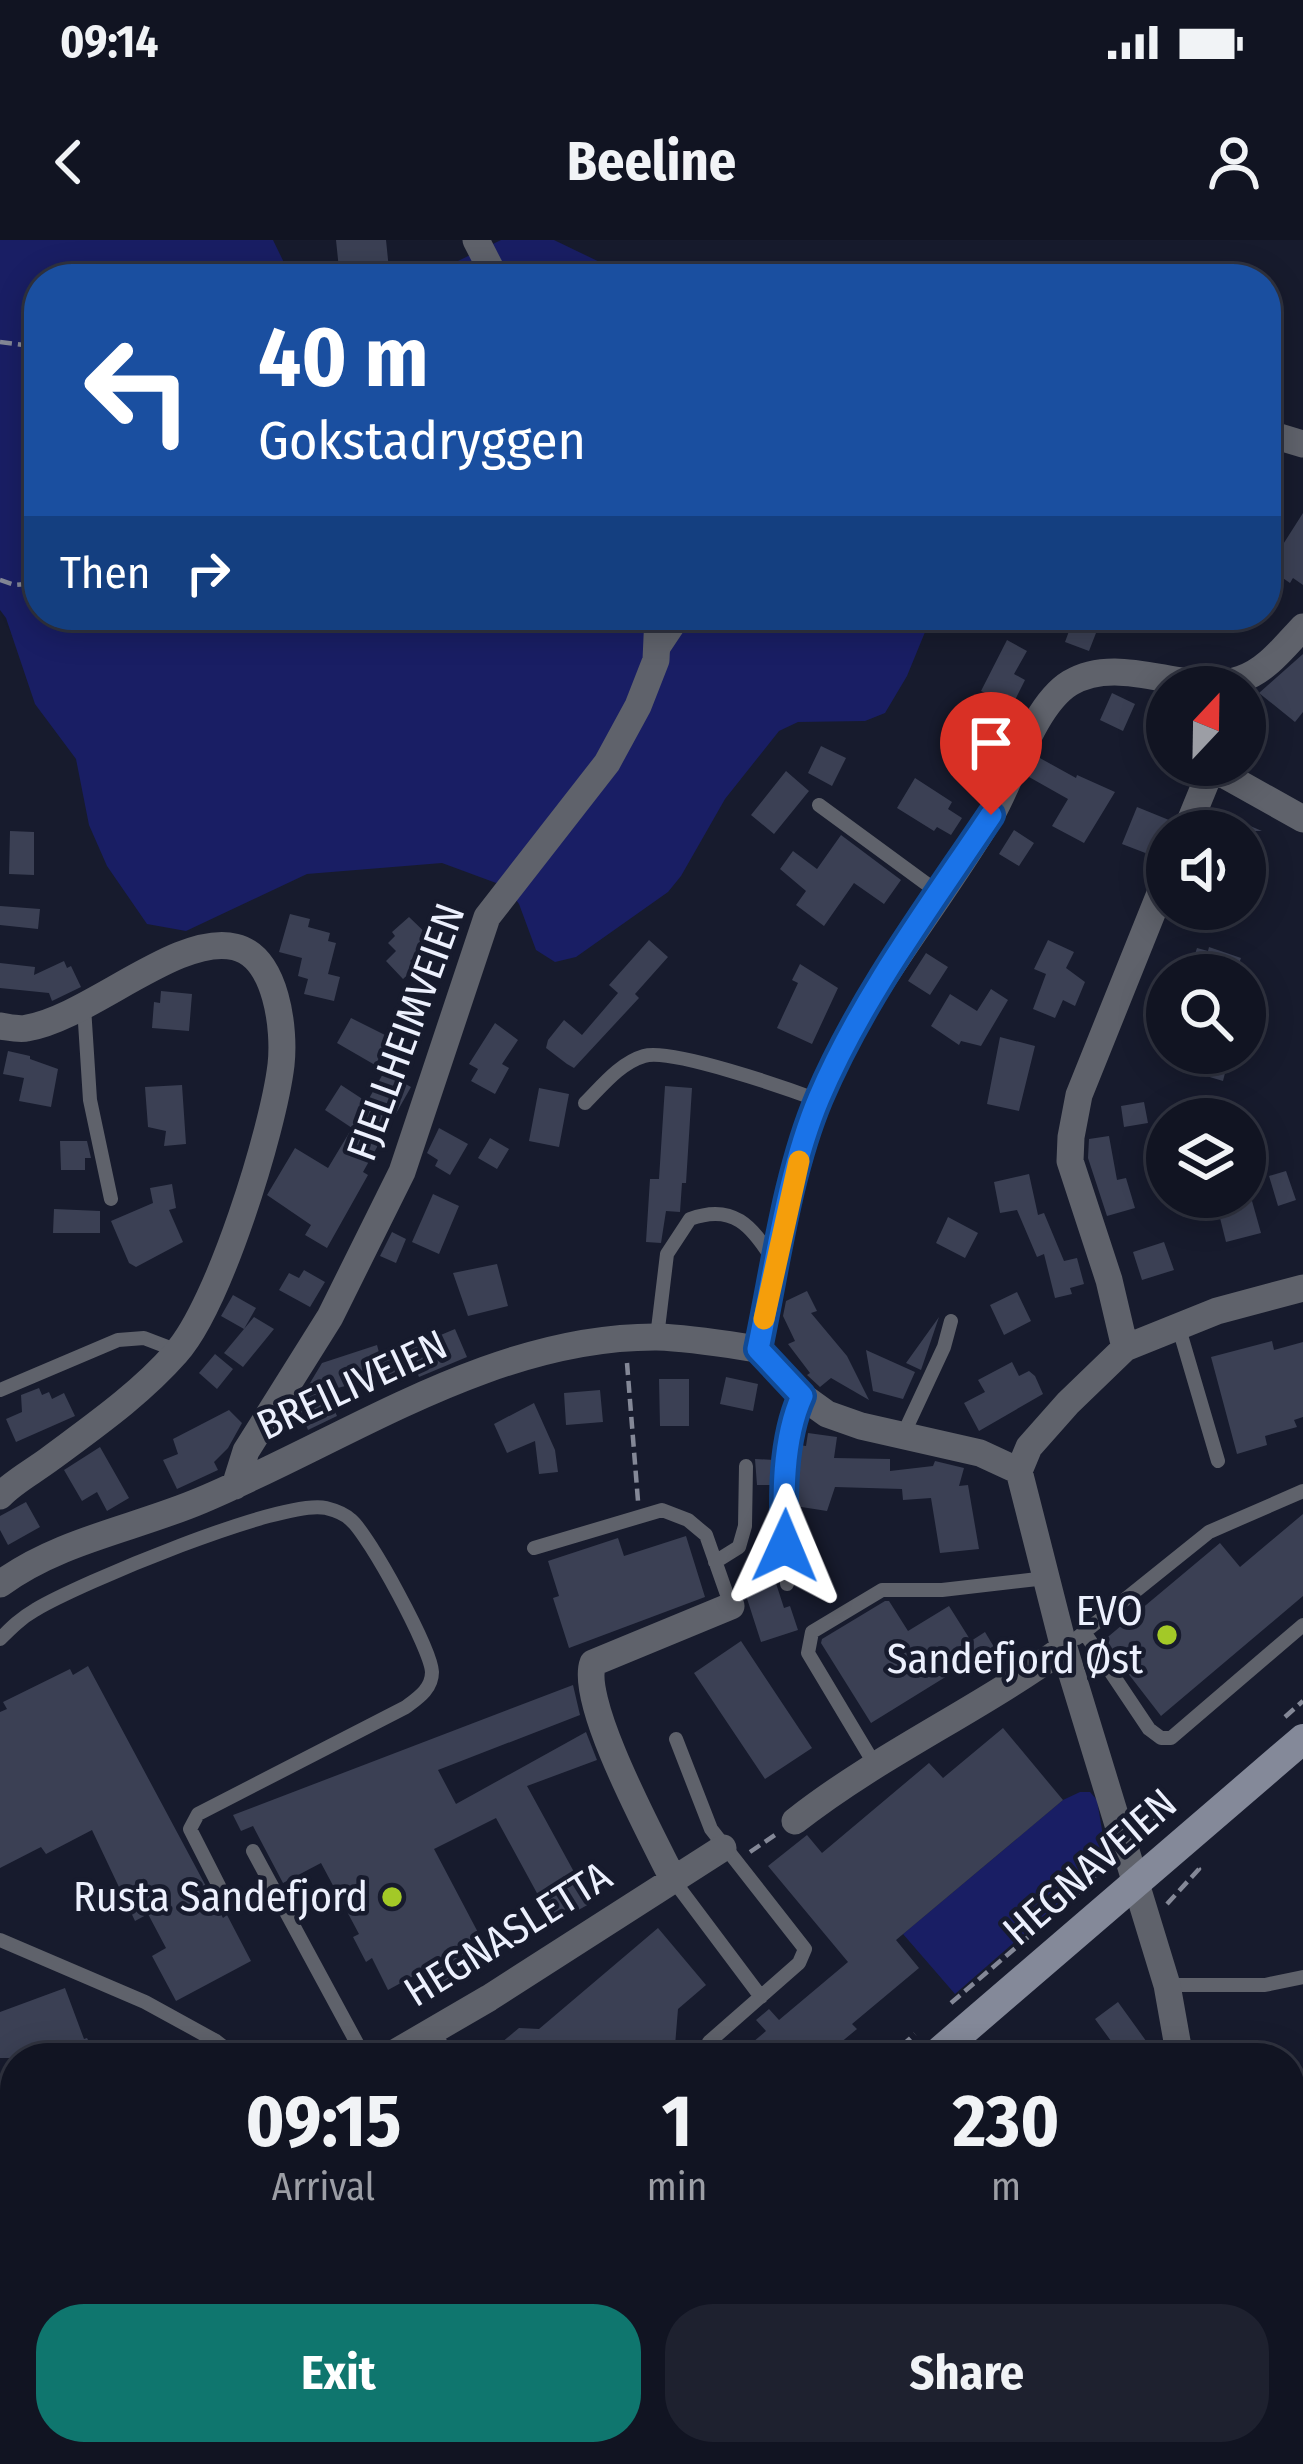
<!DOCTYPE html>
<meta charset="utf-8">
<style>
:root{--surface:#111422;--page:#1e212f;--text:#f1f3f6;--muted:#9c9ea5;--line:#303340;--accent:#0f766e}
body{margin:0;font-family:"Fira Sans Condensed",sans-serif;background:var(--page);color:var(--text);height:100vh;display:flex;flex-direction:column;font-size:45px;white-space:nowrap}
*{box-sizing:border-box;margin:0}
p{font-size:39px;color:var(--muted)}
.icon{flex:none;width:66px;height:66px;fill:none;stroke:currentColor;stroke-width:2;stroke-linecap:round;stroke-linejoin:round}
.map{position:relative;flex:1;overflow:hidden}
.side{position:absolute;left:0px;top:1803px;width:1305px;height:423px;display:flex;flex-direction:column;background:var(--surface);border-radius:48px 48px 0 0;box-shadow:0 6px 30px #0003,0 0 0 3px var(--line)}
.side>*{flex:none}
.top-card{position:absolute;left:24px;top:24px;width:1257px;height:366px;border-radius:48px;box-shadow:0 6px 30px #0003,0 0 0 3px var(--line);background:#1a4fa0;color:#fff;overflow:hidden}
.needle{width:78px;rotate:22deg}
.tools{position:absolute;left:1146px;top:426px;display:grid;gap:24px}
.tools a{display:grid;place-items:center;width:120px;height:120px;border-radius:50%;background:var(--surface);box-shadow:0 6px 30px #0003,0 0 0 3px var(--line);font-size:60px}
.pin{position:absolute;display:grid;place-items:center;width:102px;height:102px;color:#fff;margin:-123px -51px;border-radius:50% 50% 50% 0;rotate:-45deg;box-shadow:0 0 12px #0007}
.pin .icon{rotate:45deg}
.me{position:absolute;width:132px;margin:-66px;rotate:1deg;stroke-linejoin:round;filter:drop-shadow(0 0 9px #0008)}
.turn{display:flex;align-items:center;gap:42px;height:252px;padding:0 36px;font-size:54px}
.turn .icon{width:156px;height:156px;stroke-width:2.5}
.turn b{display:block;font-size:84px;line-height:102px}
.then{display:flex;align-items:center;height:114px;padding:0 36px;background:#0003;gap:24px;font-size:45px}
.eta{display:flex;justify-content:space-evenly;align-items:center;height:204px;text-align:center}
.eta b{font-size:72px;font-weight:700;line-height:84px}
.button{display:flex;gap:24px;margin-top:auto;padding:24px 36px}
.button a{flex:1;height:138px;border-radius:48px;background:var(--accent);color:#fff;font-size:48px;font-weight:700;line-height:138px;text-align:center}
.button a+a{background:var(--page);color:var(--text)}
.status{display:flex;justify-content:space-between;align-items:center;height:84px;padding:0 60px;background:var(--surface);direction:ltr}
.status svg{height:33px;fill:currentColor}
header{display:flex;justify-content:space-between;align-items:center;height:156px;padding:0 36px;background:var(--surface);font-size:54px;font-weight:700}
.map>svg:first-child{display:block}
.green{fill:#191e64}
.building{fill:#3b4054}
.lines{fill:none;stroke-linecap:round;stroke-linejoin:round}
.path{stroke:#848897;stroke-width:4.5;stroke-dasharray:12 6;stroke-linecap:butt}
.service{stroke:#5f626b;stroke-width:14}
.minor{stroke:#5f626b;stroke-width:27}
.secondary{stroke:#848999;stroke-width:30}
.route-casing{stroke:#114b97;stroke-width:30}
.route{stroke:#1a73e8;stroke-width:21}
.slow{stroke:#f59e0b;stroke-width:21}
.poi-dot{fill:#a3c927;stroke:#171b2d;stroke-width:4.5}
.labels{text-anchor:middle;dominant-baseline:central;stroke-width:9;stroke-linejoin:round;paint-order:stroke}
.street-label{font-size:42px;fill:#ecf0fd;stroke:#171b2d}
.poi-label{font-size:42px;fill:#ecf0fd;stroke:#171b2d;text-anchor:end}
</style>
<div class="status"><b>09:14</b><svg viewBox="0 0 49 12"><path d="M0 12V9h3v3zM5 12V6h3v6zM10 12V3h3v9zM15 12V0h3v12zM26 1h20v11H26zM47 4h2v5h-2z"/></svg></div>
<header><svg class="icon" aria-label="back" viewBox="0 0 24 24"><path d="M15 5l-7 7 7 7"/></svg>Beeline<svg class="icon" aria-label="person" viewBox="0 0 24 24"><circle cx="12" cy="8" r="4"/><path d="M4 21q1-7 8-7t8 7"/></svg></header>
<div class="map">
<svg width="1303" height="2224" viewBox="0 0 1303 2224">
<rect width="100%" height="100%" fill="#171b2d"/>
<path class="green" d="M0 0H273L292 39H39V375H932L907 436 885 473 865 481 798 482 779 491 725 559 681 636 668 652 576 717 555 722 536 710 519 664 507 647 442 623 307 634 186 691 147 684 107 626 89 585 76 519 35 464 6 378 0 370Z
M501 0H554L635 39H421Z
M1080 1552H1090L1097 1560 1106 1614 1091 1635 955 1754 903 1694 1063 1560Z"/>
<path class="building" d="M336 0H386L390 39H340Z
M1303 273V345L1293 338 1290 343 1268 328Z
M1075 375H1103L1089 411 1065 402Z
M1007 400 1027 411 1014 434 1025 440 1012 466 981 451Z
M1303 414V472L1295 482 1259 453Z
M1112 453 1135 464 1123 491 1100 480Z
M821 506 846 518 832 546 808 533Z
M1038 517 1076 538 1077 535 1115 552 1084 603 1052 586 1068 559 1029 537Z
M786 531 809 551 774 594 751 575Z
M915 538 952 562 948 569 962 578 951 595 937 587 934 591 897 568Z
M1137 567 1169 580 1161 619 1122 604Z
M1215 571 1262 591H1207Z
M1014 590 1034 603 1019 626 999 614Z
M10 591 34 592V635L9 634Z
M841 595 901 640 884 664 854 643 824 686 796 665 806 651 780 629 793 611 817 629Z
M0 666 40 669 38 689 0 685Z
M290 674 310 679 308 687 330 693 328 701 336 703 328 734 340 737 334 761 304 754 308 739 298 736 302 718 279 712Z
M409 677 433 700 410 721 416 727 403 739 386 721 396 711 388 703 395 696 392 692Z
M649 700 668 717 635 754 639 758 574 828 567 824 546 808 548 800 564 780 582 795 618 753 609 745Z
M1048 700 1074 712 1066 728 1085 742 1075 766 1063 760 1055 778 1033 769 1046 734 1034 729Z
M1209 707 1241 718 1235 735H1188L1197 708 1208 711Z
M926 713 948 727 930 755 908 741Z
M64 721 67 728 71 726 81 747 52 761 49 753 0 748V723L35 727 34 735Z
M800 724 838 748 812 804 777 788 798 743 792 740Z
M991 749 1008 760 981 806 961 801 959 805 931 786 950 754 977 771Z
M161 751 192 754 189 791 152 788 154 762 160 763Z
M351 778 391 798 375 825 337 803Z
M495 783 518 800 502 824 509 828 495 854 471 841 478 829 469 824Z
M1000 797 1035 806 1019 871 987 864Z
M8 811 30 816V819L58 829 51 867 19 861 24 838 3 834Z
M1198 813H1230L1223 841 1193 832Z
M384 832 411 847 363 932 368 935 327 1008 305 995 311 985 267 955 295 908 328 928 352 888 325 870 341 845 367 862Z
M182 845 186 904 164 906 166 891 148 887 145 847Z
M665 846 692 848 686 943H682L680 972 666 971 661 1003 646 1002 650 939H659Z
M539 848 569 854 559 907 529 901Z
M1144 862 1148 883 1124 887 1121 866Z
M439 888 468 904 450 935 435 926 438 920 427 913Z
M1109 896 1117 940 1126 938 1135 968 1107 976 1088 918 1089 899Z
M490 898 509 909 497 929 478 918Z
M60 901H87L91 918H85V930H61Z
M1286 931 1296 960 1278 966 1269 936Z
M1029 934 1038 975 1044 973 1064 1021 1077 1018 1084 1044 1070 1048 1072 1054 1055 1058 1044 1014 1037 1017 1017 970 1000 973 994 942Z
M172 944 176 968 169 970 183 1002 136 1027 129 1023 111 981 153 963 150 948Z
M433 954 459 966 439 1014 412 1002Z
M1252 961 1261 993 1226 1002 1218 970Z
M54 969 100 971V993H53Z
M948 977 978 993 965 1018 936 1003Z
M392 992 406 999 396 1023 380 1016Z
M1164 1002 1174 1030 1142 1040 1133 1012Z
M497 1024 508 1066 468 1076 453 1033Z
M304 1030 325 1042 310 1067 279 1050 289 1033 299 1038Z
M807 1051 817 1071 811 1073 847 1116 869 1160 831 1138 820 1147 807 1135 810 1133 788 1104 795 1101 783 1076 786 1061Z
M1017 1052 1031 1081 1004 1095 990 1065Z
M233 1055 256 1068 244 1089 221 1076Z
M254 1077 274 1089 243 1127 224 1113Z
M939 1077 921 1130 906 1123Z
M455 1089 467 1117 419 1137 415 1128 326 1151 337 1176 308 1190 300 1171 305 1169 301 1158 322 1123 377 1105 381 1120Z
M1272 1101 1274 1110 1303 1102V1177L1294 1180 1297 1187 1265 1196 1267 1205 1237 1214 1211 1117Z
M866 1110 915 1132 903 1159 873 1151Z
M215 1114 233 1129 217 1149 199 1133Z
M1012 1122 1019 1136 1029 1131 1035 1136 1043 1154 979 1191 964 1163 985 1152 978 1140Z
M726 1137 758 1144 753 1171 720 1164Z
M659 1139H689V1186H660Z
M39 1148 42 1155 49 1152 52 1159 64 1153 75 1176 16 1202 6 1179 22 1172 21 1155Z
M600 1150 603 1182 566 1185 564 1153Z
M534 1163 555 1210 558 1232 539 1234 535 1201 507 1213 494 1184Z
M229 1170 242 1183 228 1208 214 1222 218 1230 177 1249 163 1220 178 1214 173 1199Z
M808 1193 837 1197 834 1218 890 1219V1231L933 1226 935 1221 964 1228 959 1246 968 1245 979 1309 940 1313 931 1258 903 1260 902 1249 835 1247 827 1271 795 1266 799 1205 806 1206Z
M100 1207 129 1258 107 1271 97 1252 82 1261 64 1230Z
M755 1219 774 1220 773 1245H757Z
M26 1262 40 1287 8 1305 0 1290V1276Z
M1303 1274V1356L1161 1476 1103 1401 1220 1303 1240 1327Z
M686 1296 705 1357 569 1408 553 1358 559 1356 548 1321 618 1298 624 1316Z
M773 1334 784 1368 790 1366 798 1390 761 1402 742 1343Z
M885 1361H889L908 1391 949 1366 971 1401 985 1392 994 1407 871 1483 821 1403 822 1399Z
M741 1401 812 1508 765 1539 694 1433Z
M88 1426 223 1678 227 1675 251 1721 176 1761 152 1716 166 1708 148 1674 135 1681 92 1590 46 1614 41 1607 0 1628V1472L7 1469 3 1462 70 1429 73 1435Z
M573 1445 580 1475 438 1530 456 1564 586 1492 597 1520 527 1546 591 1663 573 1673 570 1667 550 1677 496 1578 434 1609 482 1700 479 1701 488 1718 439 1744 430 1727 388 1750 372 1718 366 1722 353 1697 359 1694 321 1623 283 1643 253 1586 241 1591 233 1575Z
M1003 1488 1063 1560 896 1700 919 1728 852 1784 857 1789 822 1818H734L766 1791 756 1780 769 1769 779 1780 848 1722 768 1626 807 1595 822 1613 929 1523 943 1538Z
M658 1688 706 1745 678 1769 674 1818H483L519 1788 539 1789Z
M65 1748 84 1799 87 1798 97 1818H43L54 1812 37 1818H0V1772Z
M1118 1762 1149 1805 1132 1818H1091L1111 1801 1095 1779Z"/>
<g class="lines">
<path class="path" d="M0 102 39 107
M0 340 15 345 39 343
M627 1123 638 1261
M1285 1477 1303 1461
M1154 1581 1176 1571
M750 1612 775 1595
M1167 1664 1199 1629 1195 1625
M951 1763 1068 1663 1104 1627
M888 1818 915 1794
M180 2211 195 2224
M755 2211 766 2224
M404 2224 421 2211
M488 2224 504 2211"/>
<path class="service" d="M662 411 686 375
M819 565 939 653
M84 767 90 860 111 959
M585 863C602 846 620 823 644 816 671 808 786 848 818 860
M1178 1085 1218 1221
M657 1097 667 1014 690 979C733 963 752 986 773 1020
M0 1150 118 1100 144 1098 178 1111
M903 1195 944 1107 951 1081
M534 1308 662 1270 688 1280 706 1295 731 1366
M715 1322 739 1307 745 1286 746 1226
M787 1344C784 1285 776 1212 802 1156
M1084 1392 1149 1489 1161 1498H1171L1303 1385
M1077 1398 1209 1292 1303 1251
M0 1399C11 1388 21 1378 35 1370 78 1344 283 1258 326 1268 334 1270 345 1274 351 1280 369 1295 431 1409 432 1432 432 1449 418 1458 406 1467L198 1574 190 1589 219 1646
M676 1499 711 1589 805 1709 799 1723 709 1802
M875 1525 808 1413 812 1392 882 1350H942L1046 1338
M253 1611 365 1818
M674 1641 761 1757
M0 1700 145 1762 216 1801 238 1818
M1167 1745H1265L1303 1737
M431 1792 453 1818
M0 1995 12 2024
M1290 2163H1303
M96 2224 108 2211
M573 2224 588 2211
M1011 2224 1025 2214
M1190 2224 1205 2211"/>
<path class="minor" d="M476 0 496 39
M1266 193 1303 204
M1212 528 1303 579
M1186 591 1213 525
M0 786C8 787 19 790 27 788 89 778 178 693 235 707 277 717 285 790 281 825 273 891 219 1065 176 1113 140 1154 94 1186 51 1218 34 1231 14 1241 0 1256
M1125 1108 1109 1040 1070 921 1071 897 1079 855 1167 636
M1019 1231 980 1213 861 1186 827 1174 802 1156 758 1109C775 1028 787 940 818 862 859 756 935 671 992 574 1013 537 1034 465 1070 443 1122 412 1188 458 1241 439 1267 430 1284 407 1303 387
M1019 1231 1064 1408 1167 1745 1180 1818
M1019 1231 1029 1207 1068 1163 1125 1108 1217 1071 1303 1048
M235 1246 246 1211 330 1077 402 932 487 677 607 523 638 466 656 420 658 375
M0 1344C60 1300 134 1289 202 1260 349 1198 493 1096 657 1097 691 1098 725 1104 758 1109
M795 1581C879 1515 977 1471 1064 1408
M674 1641C654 1600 578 1461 593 1423L731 1366
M386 1818 489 1758 723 1608
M1290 1950H1303
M0 2032 15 2022
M1290 2059 1303 2027
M923 2211 934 2224
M1161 2224 1173 2211"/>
<path class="secondary" d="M932 1818 1303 1499
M0 2085 15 2100
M133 2211 148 2224
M450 2224 466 2211"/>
</g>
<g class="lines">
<g class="route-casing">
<path id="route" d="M785 1306C783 1258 782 1200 802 1156L758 1109C775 1029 787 934 819 858 862 757 930 666 991 575"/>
</g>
<use href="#route" class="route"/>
<path class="slow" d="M764 1079 799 921"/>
</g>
<g class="poi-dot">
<circle cx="1167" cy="1395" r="12"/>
<circle cx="392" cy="1657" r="12"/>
</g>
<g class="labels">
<g class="street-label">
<text transform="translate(406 792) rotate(-70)">FJELLHEIMVEIEN</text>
<text transform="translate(352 1145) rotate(-25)">BREILIVEIEN</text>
<text transform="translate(1090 1627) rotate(-41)">HEGNAVEIEN</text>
<text transform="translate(508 1694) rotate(-32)">HEGNASLETTA</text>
</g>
<g class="poi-label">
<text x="1143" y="1371">EVO<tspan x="1143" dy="48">Sandefjord Øst</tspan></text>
<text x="368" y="1657">Rusta Sandefjord</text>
</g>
</g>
</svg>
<div class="tools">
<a><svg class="needle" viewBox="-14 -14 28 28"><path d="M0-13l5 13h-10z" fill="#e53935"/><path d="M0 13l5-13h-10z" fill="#9c9ea5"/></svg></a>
<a><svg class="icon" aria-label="sound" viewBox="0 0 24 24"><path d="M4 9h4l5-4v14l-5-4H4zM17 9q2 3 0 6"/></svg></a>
<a><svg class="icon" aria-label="search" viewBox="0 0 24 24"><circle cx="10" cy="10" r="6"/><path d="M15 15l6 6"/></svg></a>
<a><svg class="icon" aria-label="layers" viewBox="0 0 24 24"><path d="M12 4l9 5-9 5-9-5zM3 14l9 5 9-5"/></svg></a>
</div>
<div class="pin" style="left:991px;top:575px;background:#d93025"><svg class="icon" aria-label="arrive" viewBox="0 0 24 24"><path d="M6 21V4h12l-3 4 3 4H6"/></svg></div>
<svg class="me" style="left:785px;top:1306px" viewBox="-20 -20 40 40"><path d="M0-17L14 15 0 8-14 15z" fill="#1a73e8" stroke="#fff" stroke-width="4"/></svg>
<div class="top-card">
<div class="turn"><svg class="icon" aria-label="left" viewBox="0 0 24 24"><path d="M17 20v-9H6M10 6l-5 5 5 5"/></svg><div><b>40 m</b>Gokstadryggen</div></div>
<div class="then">Then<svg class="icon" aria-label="right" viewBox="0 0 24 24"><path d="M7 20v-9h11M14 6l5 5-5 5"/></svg></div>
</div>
<section class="side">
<div class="eta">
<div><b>09:15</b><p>Arrival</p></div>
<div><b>1</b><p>min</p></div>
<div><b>230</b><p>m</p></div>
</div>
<div class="button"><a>Exit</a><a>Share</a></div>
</section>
</div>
